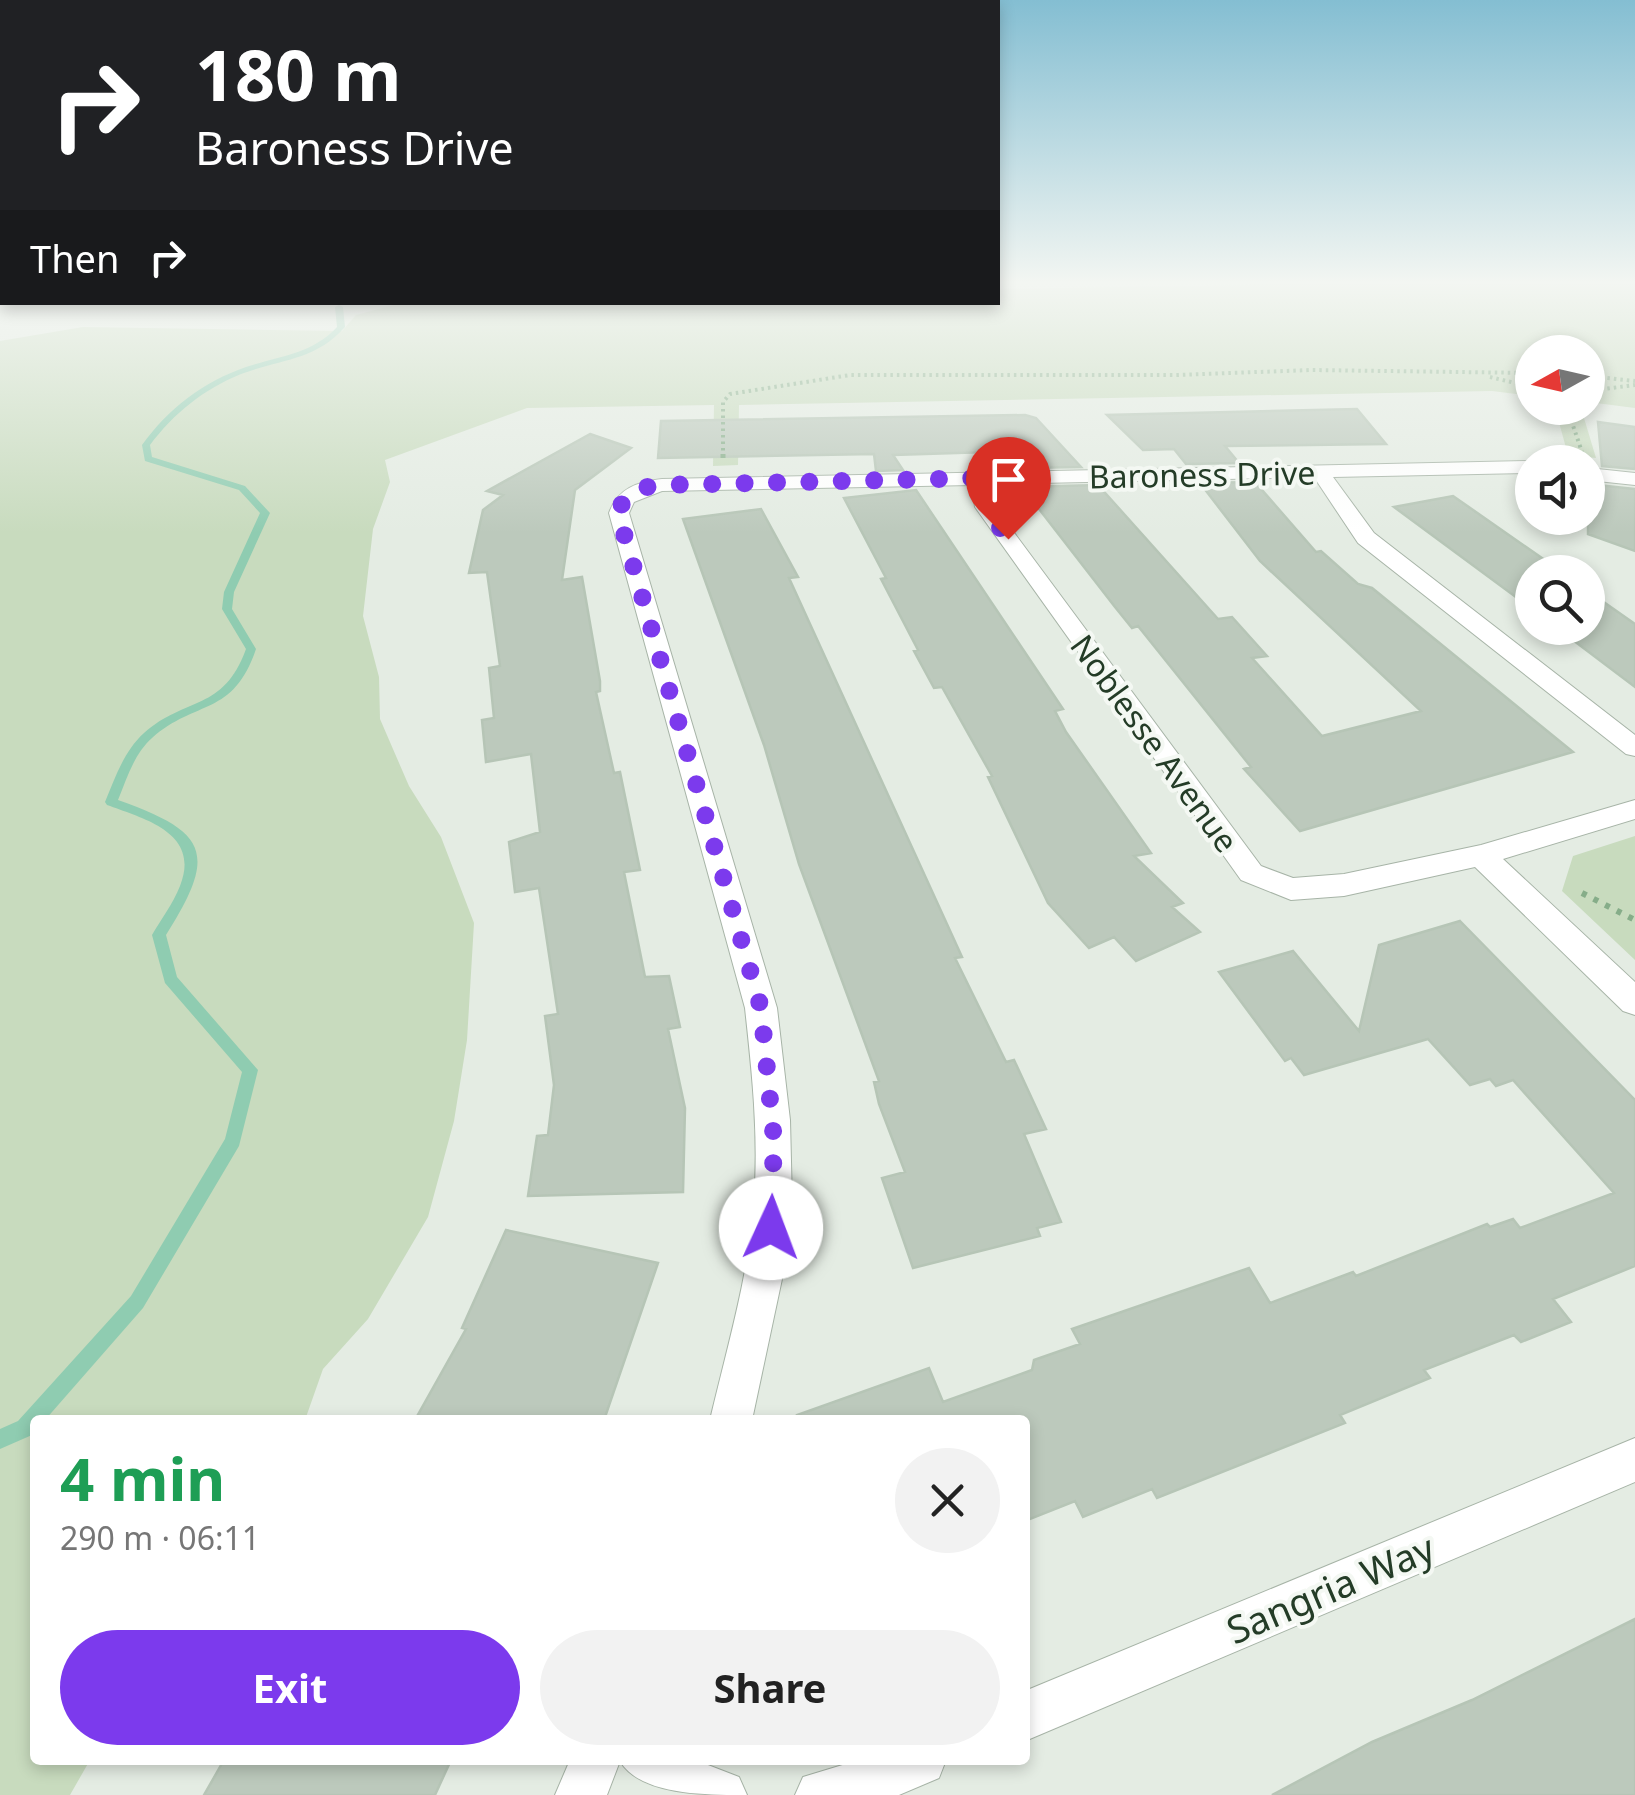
<!DOCTYPE html>
<meta charset="utf-8">
<style>
:root{--surface:#fff;--page:#f2f2f2;--text:#222;--muted:#767676;--accent:#7c3aed}
body{margin:0;font-family:"Noto Sans",sans-serif;background:var(--page);color:var(--text);height:100vh;display:flex;flex-direction:column;font-size:38px;white-space:nowrap}
*{box-sizing:border-box;margin:0}
p{font-size:32px;color:var(--muted)}
.icon{flex:none;width:55px;height:55px;fill:none;stroke:currentColor;stroke-width:2;stroke-linecap:round;stroke-linejoin:round}
.map{position:relative;flex:1;overflow:hidden}
.sheet{position:absolute;left:30px;top:1415px;width:1000px;height:350px;display:flex;flex-direction:column;background:var(--surface);border-radius:10px;box-shadow:0 5px 15px #0003}
.sheet>*{flex:none}
.top-card{position:absolute;left:0px;top:0px;width:1000px;height:305px;box-shadow:0 5px 15px #0003;background:#202124;color:#fff;overflow:hidden}
.needle{width:65px;rotate:262deg}
.tools{position:absolute;left:1515px;top:335px;display:grid;gap:20px}
.tools a{display:grid;place-items:center;width:90px;height:90px;border-radius:50%;background:var(--surface);box-shadow:0 5px 15px #0003;font-size:50px}
.pin{position:absolute;display:grid;place-items:center;width:85px;height:85px;color:#fff;margin:-102px -42px;border-radius:50% 50% 50% 0;rotate:-45deg;box-shadow:0 0 10px #0007}
.pin .icon{rotate:45deg}
.me{position:absolute;width:110px;margin:-55px;rotate:2deg;stroke-linejoin:round;filter:drop-shadow(0 0 8px #0008)}
.turn{display:flex;align-items:center;gap:35px;height:210px;padding:0 30px;font-size:45px}
.turn .icon{width:130px;height:130px;stroke-width:2.5}
.turn b{display:block;font-size:70px;line-height:85px}
.then{display:flex;align-items:center;height:95px;padding:0 30px;background:#0003;gap:20px;font-size:38px}
.round{display:grid;place-items:center;flex:none;width:105px;height:105px;border-radius:52px;background:var(--page)}
.summary{display:flex;align-items:center;justify-content:space-between;height:170px;padding:0 30px}
h1{font-size:60px;font-weight:700;line-height:75px;color:#1e9e55}
.action{display:flex;gap:20px;margin-top:auto;padding:20px 30px}
.action a{flex:1;height:115px;border-radius:60px;background:var(--accent);color:#fff;font-size:40px;font-weight:700;line-height:115px;text-align:center}
.action a+a{background:var(--page);color:var(--text)}
.map>svg:first-child{display:block}
.green{fill:#c8dbbe}
.lines{fill:none;stroke-linecap:round;stroke-linejoin:round}
.stream{fill:#8fccb1;fill-rule:evenodd}
.building{fill:#bcc9bc;stroke:#b6c5b6;stroke-width:2.5}
.minor-casing{stroke:#a7b4a7;stroke-width:2}
.primary-casing{stroke:#c2c8c3;stroke-width:2}
.path-far2{stroke:#86ad89;stroke-width:4;stroke-dasharray:2.5 4;stroke-linecap:butt}
.path-far1{stroke:#86ad89;stroke-width:5;stroke-dasharray:4 5;stroke-linecap:butt}
.path{stroke:#86ad89;stroke-width:6;stroke-dasharray:5 8;stroke-linecap:butt}
.minor{fill:#fff;fill-rule:evenodd}
.primary{fill:#6b9e72;fill-rule:evenodd}
.route{stroke:#7c3aed;stroke-width:18;stroke-dasharray:0 32.4}
.labels{text-anchor:middle;dominant-baseline:central;stroke-width:8;stroke-linejoin:round;paint-order:stroke}
.street-label{font-size:32px;fill:#243c27;stroke:#f4f8f3}
.near-street-label{font-size:38px;fill:#243c27;stroke:#f4f8f3}
</style>
<div class="map">
<svg width="1635" height="1795" viewBox="0 0 1635 1795">
<rect width="100%" height="100%" fill="#e4ece3"/>
<path class="green" d="M1431 282H1635V408L1588 402V352H1532V396L1492 391 739 405 738 465 713 466 714 405 527 408 385 460 390 482 373 529 363 616 379 677 380 719 409 786 441 837 474 923 467 1040 454 1121 428 1217 368 1319 323 1369 305 1420H35V1760H90L70 1795H0V341L83 327 342 331 356 315 405 302H998V289Z
M1555 408H1581L1596 458 1568 455Z
M1635 836V960L1562 891 1573 856Z"/>
<g class="lines">
<path class="stream" d="M339 305 343 307 345 327C315 361 280 359 241 374 204 389 174 413 150 445L152 457 245 486 270 513 234 592 232 609 256 649C233 717 196 699 152 738 134 754 127 778 118 800 208 832 218 853 166 935L177 977 258 1070 239 1146 143 1308 45 1420H35V1431L32 1435 0 1449V1429L18 1421 131 1296 225 1139 242 1072 165 983 152 935C161 919 173 904 180 886 201 833 145 819 107 805L105 802C115 778 124 751 144 733 186 696 223 712 246 649L222 609 224 592 260 513 239 490 145 461 142 445C169 408 203 382 246 367 280 356 312 354 337 327L335 307Z"/>
</g>
<path class="building" d="M1357 409 1386 444 1225 446 1239 463 1186 464 1174 449 1143 450 1107 415Z
M1025 415 1036 418 1081 467 1007 468 989 452 893 455 903 470 876 471 874 454 658 458 661 421Z
M1598 422 1635 427V469L1602 466Z
M590 434 631 448 575 490 562 580 582 577 600 681V691L596 692 614 773 620 772 640 870 624 872 645 977 669 976 680 1027 668 1029 685 1108 683 1192 528 1196 537 1136 548 1135 554 1085 545 1016 558 1014 539 888 515 892 509 842 540 832 531 754 486 762 482 720 494 718 489 668 500 666 487 572 469 573 483 510 503 495 487 491Z
M1255 482 1316 552 1321 551 1358 584 1372 588 1573 752 1300 831 1244 769 1251 767 1138 626 1132 628 1115 607 1022 487 1098 485 1218 619 1232 617 1267 656 1252 658 1322 736 1421 711 1260 561 1200 483Z
M1588 484 1635 489V551L1588 534Z
M916 490 1063 709 1055 711 1066 732 1151 853 1134 856 1183 903 1172 907 1200 932 1136 961 1114 937 1089 948 1048 903 988 777 992 776 942 687 934 688 914 651 918 650 881 579 886 578 844 498Z
M1453 496 1562 572H1532V609L1394 507Z
M761 509 798 577 789 578 962 957 955 958 1006 1062 1014 1060 1046 1129 1024 1134 1061 1222 1037 1228 1040 1236 913 1268 882 1178 905 1172 879 1104 874 1082 879 1081 799 864 764 745 683 519Z
M1588 591 1635 624V687L1557 628H1588Z
M1460 921 1635 1100V1266L1553 1299 1571 1322 1521 1342 1514 1335 1424 1370 1430 1378 1340 1415 1345 1423 1157 1498 1152 1489 1083 1517 1075 1501 1025 1521V1420H798L797 1415 929 1368 943 1402 1032 1370 1034 1360 1080 1344 1072 1329 1249 1268 1270 1303 1353 1272 1356 1276 1487 1224 1490 1227 1513 1219 1520 1228 1614 1193 1513 1080 1496 1086 1490 1079 1470 1085 1428 1039 1304 1075 1291 1058 1285 1061 1219 972 1293 951 1359 1031 1379 945Z
M506 1230 658 1263 604 1420H415L466 1329 462 1328Z
M1635 1619V1795H1272L1372 1742 1472 1700Z
M224 1760H451L435 1795H204Z"/>
<g class="lines">
<g class="minor-casing">
<path id="minor" d="M1532 461 1537 462H1532V473L1333 477 1374 533 1635 735V756L1626 754 1358 543 1314 477 992 484 995 507 1261 866 1293 878 1344 874 1481 845 1635 800V819L1503 859 1635 982V1015L1623 1011 1475 867 1344 896 1291 900 1241 880 975 507 972 485 662 491 634 502 629 513 777 1008 790 1120 792 1203 782 1279 752 1420H710C727 1348 749 1275 754 1201 759 1136 752 1072 745 1008L609 513C618 488 637 482 662 479Z
M1588 468 1635 473V485L1588 480Z
M1635 1438V1482L1025 1741V1691Z
M570 1760H695L739 1777 747 1795C704 1795 640 1795 620 1761L607 1795H555Z
M859 1760H946L939 1778 899 1795H795L803 1777Z"/>
</g>
<g class="primary-casing">
<path id="primary" d="M0 287 2 288V297H0Z"/>
</g>
<path class="path-far2" d="M1588 376 1635 381
M1490 377 1532 387
M1588 391 1635 385
M1567 408 1582 452
M723 457V402L730 394 850 375H1176L1312 370 1532 373"/>
<path class="path-far1" d="M723 454V458"/>
<path class="path" d="M1582 893 1635 920"/>
<use href="#minor" class="minor"/>
<use href="#primary" class="primary"/>
</g>
<linearGradient id="sky" x2="0" y2="1"><stop stop-color="#84bed2"/><stop offset="0.53" stop-color="#f3f6f2"/><stop offset="1" stop-color="#f3f6f2" stop-opacity="0"/></linearGradient>
<rect width="1635" height="533" fill="url(#sky)"/>
<g class="lines">
<path class="route" d="M771 1228 774 1140 761 1008 618 513C625 491 640 487 662 485L981 478 985 507 1008 539"/>
</g>
<g class="labels">
<g class="street-label">
<text transform="translate(1202 474) rotate(-1)">Baroness Drive</text>
<text transform="translate(1155 743) rotate(54)">Noblesse Avenue</text>
</g>
<g class="near-street-label">
<text transform="translate(1330 1588) rotate(-23)">Sangria Way</text>
</g>
</g>
</svg>
<div class="tools">
<a><svg class="needle" viewBox="-14 -14 28 28"><path d="M0-13l5 13h-10z" fill="#e53935"/><path d="M0 13l5-13h-10z" fill="#767676"/></svg></a>
<a><svg class="icon" aria-label="sound" viewBox="0 0 24 24"><path d="M4 9h4l5-4v14l-5-4H4zM17 9q2 3 0 6"/></svg></a>
<a><svg class="icon" aria-label="search" viewBox="0 0 24 24"><circle cx="10" cy="10" r="6"/><path d="M15 15l6 6"/></svg></a>
</div>
<div class="pin" style="left:1008px;top:539px;background:#d93025"><svg class="icon" aria-label="arrive" viewBox="0 0 24 24"><path d="M6 21V4h12l-3 4 3 4H6"/></svg></div>
<svg class="me" style="left:771px;top:1228px" viewBox="-20 -20 40 40"><circle r="19" fill="#fff"/><path d="M0-13L10 11 0 6-10 11z" fill="#7c3aed"/></svg>
<div class="top-card">
<div class="turn"><svg class="icon" aria-label="right" viewBox="0 0 24 24"><path d="M7 20v-9h11M14 6l5 5-5 5"/></svg><div><b>180 m</b>Baroness Drive</div></div>
<div class="then">Then<svg class="icon" aria-label="right" viewBox="0 0 24 24"><path d="M7 20v-9h11M14 6l5 5-5 5"/></svg></div>
</div>
<section class="sheet">
<div class="summary"><div><h1>4 min</h1><p>290 m · 06:11</p></div><a class="round"><svg class="icon" aria-label="close" viewBox="0 0 24 24"><path d="M6 6l12 12M18 6L6 18"/></svg></a></div>
<div class="action"><a>Exit</a><a>Share</a></div>
</section>
</div>
